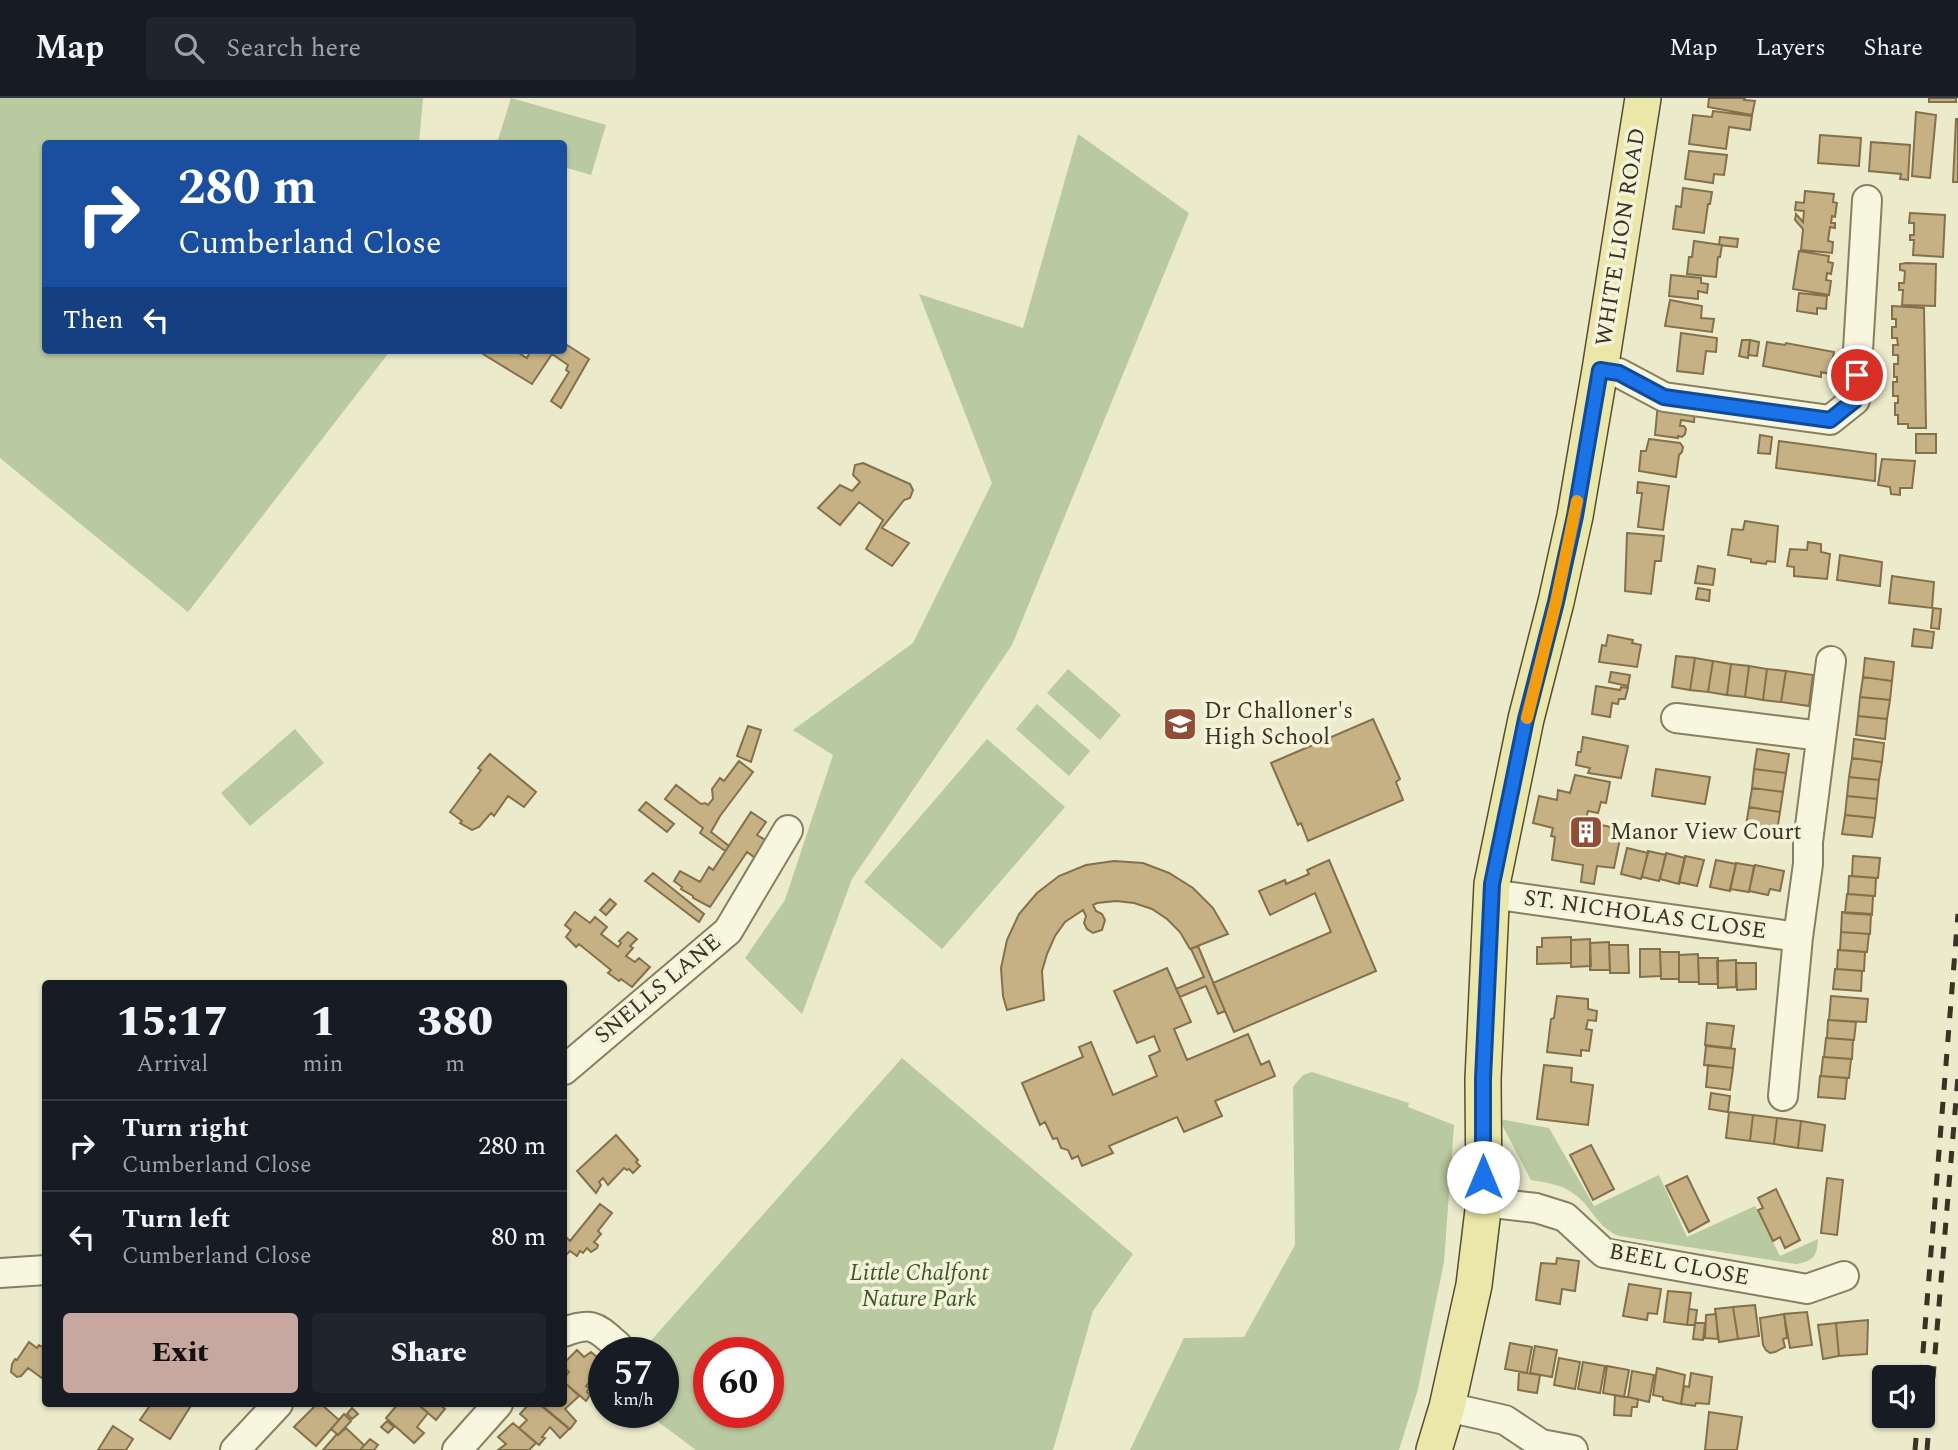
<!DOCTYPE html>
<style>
:root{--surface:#171b24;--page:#20242c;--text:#f1f3f6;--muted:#9ea1a6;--line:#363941;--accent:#c6a8a0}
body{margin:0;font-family:Spectral,serif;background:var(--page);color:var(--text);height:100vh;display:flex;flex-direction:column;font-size:26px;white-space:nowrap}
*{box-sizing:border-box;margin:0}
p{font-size:23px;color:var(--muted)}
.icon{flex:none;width:38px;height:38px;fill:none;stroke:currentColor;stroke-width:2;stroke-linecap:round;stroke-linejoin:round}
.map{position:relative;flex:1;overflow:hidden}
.side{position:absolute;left:42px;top:882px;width:525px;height:427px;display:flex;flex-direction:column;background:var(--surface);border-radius:7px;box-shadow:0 2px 5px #0004}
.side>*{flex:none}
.banner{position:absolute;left:42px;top:42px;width:525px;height:214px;border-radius:7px;box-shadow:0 2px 5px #0004;background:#1a4fa0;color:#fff;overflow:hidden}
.fabs{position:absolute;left:1872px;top:1267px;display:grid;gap:14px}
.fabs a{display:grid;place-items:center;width:63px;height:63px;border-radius:7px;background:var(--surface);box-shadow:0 2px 5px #0004;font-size:35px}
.speed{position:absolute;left:588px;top:1239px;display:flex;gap:14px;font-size:35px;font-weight:700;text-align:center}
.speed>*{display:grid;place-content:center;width:91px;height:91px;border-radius:50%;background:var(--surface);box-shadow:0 2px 5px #0004;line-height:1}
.speed small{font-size:18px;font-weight:400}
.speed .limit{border:10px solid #d22;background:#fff;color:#111}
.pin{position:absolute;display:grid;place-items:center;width:60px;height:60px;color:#fff;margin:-30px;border:4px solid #fff;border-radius:50%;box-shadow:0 2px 7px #0007}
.me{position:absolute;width:77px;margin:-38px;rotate:0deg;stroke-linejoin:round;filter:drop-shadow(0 0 5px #0008)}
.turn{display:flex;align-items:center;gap:24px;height:147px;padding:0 21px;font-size:32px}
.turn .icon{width:91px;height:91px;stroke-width:2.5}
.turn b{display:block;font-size:49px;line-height:60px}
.then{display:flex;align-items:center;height:66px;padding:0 21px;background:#0003;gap:14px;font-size:26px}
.eta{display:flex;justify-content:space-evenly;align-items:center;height:119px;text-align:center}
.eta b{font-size:42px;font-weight:800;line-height:49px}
.cta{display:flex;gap:14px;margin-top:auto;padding:14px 21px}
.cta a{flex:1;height:80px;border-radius:7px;background:var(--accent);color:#111;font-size:28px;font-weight:800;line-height:80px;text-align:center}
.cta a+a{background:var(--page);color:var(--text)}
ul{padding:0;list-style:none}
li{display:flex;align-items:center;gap:21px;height:91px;padding:0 21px;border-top:2px solid var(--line)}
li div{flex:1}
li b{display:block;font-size:26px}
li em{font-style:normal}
header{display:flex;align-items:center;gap:42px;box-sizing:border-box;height:98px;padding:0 35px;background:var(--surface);border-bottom:2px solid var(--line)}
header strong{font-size:33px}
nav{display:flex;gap:38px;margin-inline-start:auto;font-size:24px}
.search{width:490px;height:63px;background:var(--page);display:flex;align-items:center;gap:18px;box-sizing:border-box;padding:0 24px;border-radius:7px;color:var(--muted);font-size:26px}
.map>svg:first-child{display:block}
.green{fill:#b9c9a0;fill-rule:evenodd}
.building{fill:#c6b185;stroke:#847049;stroke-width:2}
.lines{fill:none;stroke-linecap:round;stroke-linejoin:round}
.minor-casing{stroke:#877f61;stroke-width:32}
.major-casing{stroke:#564d34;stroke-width:38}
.minor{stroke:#f7f6de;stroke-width:28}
.major{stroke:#eae7a8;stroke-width:35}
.rail{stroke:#393323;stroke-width:5;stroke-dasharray:12 12;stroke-linecap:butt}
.route-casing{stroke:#114b97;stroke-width:18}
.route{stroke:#1a73e8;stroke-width:12}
.slow{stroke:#f59e0b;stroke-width:12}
.labels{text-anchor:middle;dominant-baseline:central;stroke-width:7;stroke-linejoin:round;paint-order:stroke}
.street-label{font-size:23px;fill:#393323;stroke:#f3f3da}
.poi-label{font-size:23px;fill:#393323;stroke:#f3f3da;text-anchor:start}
.park-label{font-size:23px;font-style:italic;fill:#3f542b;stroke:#f3f3da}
</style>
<header>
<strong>Map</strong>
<div class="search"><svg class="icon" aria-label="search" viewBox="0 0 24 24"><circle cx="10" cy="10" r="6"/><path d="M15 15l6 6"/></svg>Search here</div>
<nav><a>Map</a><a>Layers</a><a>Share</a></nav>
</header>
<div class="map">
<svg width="1958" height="1352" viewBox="0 0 1958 1352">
<rect width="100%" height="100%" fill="#ebeacb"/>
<path class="green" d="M0 0H423L419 45 46 46V252H391L188 514 0 360Z
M511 0 606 27 591 77 564 69V46L497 45Z
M1078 36 1189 115 1012 547 852 781 802 916 745 860 785 802 833 657 793 632 913 545 992 385 919 196 1023 230Z
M1068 571 1121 617 1100 642 1047 595Z
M1037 606 1090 653 1069 678 1016 631Z
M295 631 324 665 250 728 221 695Z
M987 641 1065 709 942 851 864 784Z
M902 960 1133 1156 1093 1213 1053 1352H696L645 1314H663V1255H640ZM709 1255H768V1314H709Z
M1312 974 1409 1005 1408 1009 1454 1027 1444 1164 1418 1291 1399 1352H1130L1184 1240 1244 1239 1295 1147 1293 989 1303 977Z
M1499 1021 1549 1030 1594 1108 1659 1077 1687 1139 1755 1108 1780 1158 1818 1141C1817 1158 1814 1163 1796 1166L1619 1138C1596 1129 1592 1108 1574 1096 1562 1086 1546 1085 1531 1082Z"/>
<path class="building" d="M1709 0H1745L1744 2 1755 3 1752 17 1708 9Z
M1929 0H1956V4H1929Z
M1713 13 1752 18 1750 32 1729 29 1726 51 1689 46 1693 17 1712 19Z
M1916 14 1936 17 1930 80 1912 78Z
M1956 21H1958V84H1953Z
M1820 37 1861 40 1859 68 1818 65Z
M1871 44 1910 47 1908 82 1900 81 1901 76 1869 73Z
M1689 53 1727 57 1724 77 1714 76 1713 85 1685 81Z
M1683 90 1712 94 1710 106H1708L1704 135 1673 131 1676 108 1681 109Z
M1805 93 1834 96 1833 104 1837 105 1835 119 1832 118 1831 125H1835V130L1830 129 1828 143 1833 144 1832 155 1801 152 1803 131 1795 122 1796 116 1803 124 1804 113 1795 112 1796 104 1804 105Z
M1910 115 1945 117 1943 159 1913 157 1914 142H1910V137H1914V125H1909Z
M1720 139 1738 141 1737 149 1719 147Z
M1694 143 1722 147 1720 159H1718L1716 179 1687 176 1689 159H1692Z
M1799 153 1829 158 1828 164 1833 165 1831 176 1827 175 1826 182 1831 183 1829 197 1793 191Z
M1906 165 1936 166 1935 208 1902 207 1903 192H1899V185H1904L1905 173 1900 172V166Z
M1671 177 1701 180V185L1708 186 1707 195 1698 193V201L1669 198Z
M1799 195 1827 198 1826 211 1817 210V216L1797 213Z
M1670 202 1702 208 1701 220 1714 221 1712 234 1665 228Z
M1892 208 1924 210 1926 330H1908V326H1898V317H1895V305H1898V298H1893V284H1897V279H1894V266H1898V257H1893V247H1898L1897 240H1892V229H1896V221H1892Z
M1681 235 1717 240 1716 254 1706 253 1703 276 1677 273Z
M1742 242H1750L1748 260 1739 258Z
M1750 242 1759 244 1757 258 1748 257Z
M1767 244 1785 247 1786 245 1834 254 1830 276 1821 274V279L1763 268Z
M564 245 589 261 561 310 551 303 569 274 566 272 568 267 552 256 532 286 483 256 486 252H514L527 260 531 252H564Z
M1658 305 1695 311 1694 324 1681 322 1680 328H1684L1686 331 1685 336 1682 339 1678 338V340L1655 337Z
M1916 336H1936V355H1916Z
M1760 337 1772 339 1770 356 1758 355Z
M1649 341 1680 345 1683 349 1682 354 1679 357 1676 379 1639 373 1641 353H1646Z
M1779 343 1876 356 1875 383 1776 370Z
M1882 361 1915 363 1912 390H1900V397L1891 396 1890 389 1878 387Z
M863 365 910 386 913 392 910 400 904 402 882 430 909 445 892 468 866 451 883 422 859 404 840 427 818 410 840 387 852 393 860 384 853 377 855 367Z
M1638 384 1669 388 1663 432 1638 429 1642 395H1637Z
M1745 423 1778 428 1775 464 1767 463 1766 466 1751 464V461L1728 457 1732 431 1743 432Z
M1627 435 1664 438 1661 463H1655L1651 496 1625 493Z
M1808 444 1821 446V454L1830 456 1827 481 1794 478V469L1787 468 1790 451 1807 452Z
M1840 457 1882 464 1880 488 1837 482Z
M1698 468 1715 471 1713 487 1695 485Z
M1892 478 1934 484 1932 510 1889 505Z
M1698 490 1710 492 1709 503 1696 501Z
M1933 510 1941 511 1939 531 1931 530Z
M1914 531 1934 534 1932 550 1912 548Z
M1608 537 1633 542 1632 545 1641 547 1637 569 1599 564 1602 547 1606 548Z
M1676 558 1695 560 1690 592 1672 589Z
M1695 560 1713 563 1708 594 1690 592Z
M1865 560 1894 564 1892 583 1863 579Z
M1713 563 1731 566 1727 597 1708 594Z
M1731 566 1749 568 1745 599 1727 597Z
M1749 568 1767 571 1763 602 1745 599Z
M1767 571 1786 573 1781 604 1763 602Z
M1786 573 1813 577 1809 608 1781 604Z
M1611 574 1630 577 1628 588 1609 584Z
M1863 579 1892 583 1890 602 1860 599Z
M1596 588 1620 592 1621 589 1628 590 1625 601H1619L1618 606 1612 605 1610 619 1592 616Z
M1860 599 1890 602 1887 621 1858 618Z
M1858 618 1887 621 1885 641 1856 637Z
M1373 621 1400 681 1396 684 1403 702 1308 743 1301 725 1298 727 1271 665Z
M748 628 761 632 751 664 737 658Z
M1583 639 1628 648 1621 680 1588 675 1590 670 1576 667 1578 654H1581Z
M1854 641 1884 645 1882 664 1852 660Z
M1757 651 1789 656 1786 675 1754 671Z
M490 656 536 694 524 709 508 698 494 718 491 715 479 729 472 732 460 725 462 723 450 714 481 672 478 670Z
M1852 660 1882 664 1879 682 1849 679Z
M739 663 753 674 720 718 711 734 729 748 725 753 700 735 703 730 665 701 676 687 701 706 705 705 708 707 713 701 712 691 720 680 724 683Z
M1656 671 1710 679 1705 706 1652 698Z
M1754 671 1786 675 1783 694 1752 690Z
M1575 677 1610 684 1606 705 1601 704 1598 715 1588 713 1585 724 1622 731 1614 770 1597 768 1594 786 1581 784 1583 767 1552 762 1555 739 1551 738 1553 730 1533 725 1539 698 1557 702 1558 692 1570 695Z
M1849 679 1879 682 1877 701 1847 698Z
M1752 690 1783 694 1780 714 1749 709Z
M1847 698 1877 701 1875 720 1845 717Z
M646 704 674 726 667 734 639 712Z
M1749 709 1780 714 1777 733 1746 728Z
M751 714 766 724 757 737 769 744 758 762 747 754 710 809 693 800V798L681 791 682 789 674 783 680 773 700 784 709 769 713 772Z
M1845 717 1875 720 1872 739 1842 736Z
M1627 750 1648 755 1641 781 1621 776Z
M1648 753 1666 757 1659 783 1642 779Z
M1666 755 1685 760 1679 786 1660 781Z
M1685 758 1704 762 1697 788 1679 784Z
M1853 758 1880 760 1878 780 1852 778Z
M1329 762 1376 873 1234 934 1213 885 1331 834 1315 795 1270 817 1259 793 1285 782 1286 786 1309 776 1307 772Z
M1716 762 1736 766 1730 793 1710 789Z
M1114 763 1143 765 1169 775 1193 790 1213 810 1228 836 1190 851 1180 834 1167 821 1152 811 1134 805 1116 803 1097 805 1093 807 1096 813 1102 816 1105 822 1102 832 1093 835 1087 831 1084 825 1086 818 1083 812 1065 824 1055 838 1047 856 1042 873 1044 902 1007 912 1003 898 1001 870 1007 842 1019 816 1037 795 1059 778 1086 767Z
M1736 765 1754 768 1749 794 1730 791Z
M1755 767 1784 773 1780 793 1770 791 1768 797 1749 793Z
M653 775 704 816 699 824 645 783Z
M1849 778 1876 780 1875 798 1848 796Z
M1847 796 1873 798 1872 817 1845 815Z
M610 801 616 806 606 817 600 812Z
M575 814 590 825 595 819 607 829 601 836 618 849 621 845 619 843 628 834 637 841 630 848 633 850 626 858 635 864 639 860 650 869 632 889 621 881 619 883 608 875 611 872 579 846 576 849 566 839 571 832 565 827Z
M1842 814 1871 816 1870 836 1841 834Z
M1841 834 1869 836 1867 854 1840 852Z
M1571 839V865L1537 866V849H1542V840Z
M1590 841 1591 868 1571 869V842Z
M1609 844 1610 872H1590V845Z
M1609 847H1628L1629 875H1610Z
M1198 848 1225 913 1218 916 1206 888 1180 899 1176 891 1204 879 1191 851Z
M1640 851H1660L1661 878 1640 879Z
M1838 852 1865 854 1864 873 1837 871Z
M1660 854H1679V881H1661Z
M1698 856 1699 884H1679V857Z
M1698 860H1718V886H1699Z
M1736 862V889L1718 890 1717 863Z
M1736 865H1756V891L1737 892Z
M1167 870 1191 924 1174 931 1187 962 1248 936 1261 967 1269 963 1275 978 1215 1003 1222 1018 1184 1034 1177 1019 1109 1048 1113 1055 1082 1068 1078 1058 1072 1061 1068 1052 1061 1050 1057 1040 1053 1041 1045 1024 1040 1027 1022 985 1083 959 1079 949 1091 944 1113 997 1157 978 1149 958 1160 953 1154 938 1137 945 1114 893Z
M1835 871 1862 873 1861 893 1833 891Z
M1557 898 1588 901V911L1597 913 1596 923 1588 922 1586 931 1592 932 1589 953 1581 952V958L1547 954 1551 921 1554 920Z
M1831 898 1868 901 1866 924 1829 922Z
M1828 922 1856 924 1854 942 1827 940Z
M1707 925 1734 928 1731 950 1705 947Z
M1826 940 1853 942 1852 961 1824 959Z
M1706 948 1735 951 1733 970 1704 967Z
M1823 959 1851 961 1849 980 1821 978Z
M1544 967 1572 970 1571 984 1593 987 1588 1027 1537 1021Z
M1708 967 1733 970 1730 992 1706 989Z
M1820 978 1847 980 1845 1001 1818 999Z
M1711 995 1730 998 1728 1014 1709 1011Z
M1729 1014 1753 1017 1750 1043 1726 1040Z
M1753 1017 1777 1020 1774 1046 1750 1043Z
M1777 1020 1801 1023 1798 1050 1774 1046Z
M1801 1023 1825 1027 1822 1053 1798 1050Z
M616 1037 638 1062 636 1064 640 1068 633 1075 629 1071 627 1072 624 1070 608 1087 603 1080 599 1084 601 1087 596 1095 577 1073Z
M1591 1047 1614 1091 1593 1102 1570 1057Z
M1687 1078 1709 1123 1689 1134 1666 1088Z
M1827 1080 1843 1082 1837 1137 1821 1135Z
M1776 1091 1800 1142 1785 1150 1780 1139 1773 1143 1758 1112 1763 1110 1758 1100Z
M600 1106 612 1115 598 1133 601 1136 594 1144 598 1147 597 1150 591 1154 587 1150 583 1155 580 1153 577 1158 570 1153 566 1157 564 1155V1137L570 1143Z
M1557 1160 1579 1163 1575 1193 1562 1191 1560 1206 1536 1202 1541 1165 1556 1166Z
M1629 1186 1661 1191 1657 1216 1648 1215 1647 1222 1623 1218Z
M1668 1193 1691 1195 1687 1227 1664 1224Z
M1755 1207 1759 1238 1738 1241 1733 1209Z
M1733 1209 1738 1241 1719 1244 1715 1211Z
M1689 1211 1697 1212 1695 1227H1687Z
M1807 1214 1812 1247 1790 1250 1784 1216Z
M1716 1216 1718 1241 1705 1240 1706 1217Z
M1784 1216 1787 1240 1783 1241 1785 1249 1775 1254 1770 1255 1766 1252 1763 1247 1760 1220Z
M1868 1222 1867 1256 1839 1258 1836 1225Z
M1695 1225H1705L1703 1242 1693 1241Z
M1836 1225 1839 1258 1823 1261 1818 1227Z
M29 1244 37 1250 39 1247 46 1251V1283L28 1270 21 1278 17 1279 11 1274 12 1266 15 1261 17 1262Z
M1510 1245 1532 1249 1527 1275 1505 1271Z
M1535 1248 1557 1252 1552 1279 1530 1275Z
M577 1252 584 1259 591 1254 604 1265V1269L586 1288 589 1290 587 1294 590 1297 586 1303 564 1284V1280L569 1274 564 1269V1265Z
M1559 1260 1580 1264 1575 1291 1554 1287Z
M1583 1264 1605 1268 1600 1295 1578 1291Z
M1607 1268 1629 1272 1624 1299 1603 1295Z
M1657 1270 1685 1277 1681 1306 1663 1302V1299L1653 1297Z
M1632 1273 1654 1277 1649 1304 1628 1299Z
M1519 1274 1540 1277 1537 1295 1518 1292Z
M1691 1275 1712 1279 1709 1306 1696 1305 1695 1308 1681 1306 1684 1288 1689 1289Z
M564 1284 579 1298 565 1311 576 1323 570 1331 540 1306H564Z
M1615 1297 1638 1301 1637 1309H1632L1631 1318 1614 1317Z
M151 1306H192L170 1341 140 1322Z
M317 1306H321L339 1322 316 1348 294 1329Z
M398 1306H417L428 1315 417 1329 424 1335 414 1345 386 1320Z
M418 1306H439L445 1311 436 1322Z
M529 1306H539L569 1331 560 1340 550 1329 542 1339 545 1340 539 1347 519 1330 527 1322 520 1316Z
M352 1310 358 1316 352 1321 347 1316Z
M1709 1314 1742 1319 1737 1352H1705Z
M344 1316 351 1323 338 1337 331 1331Z
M387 1323 394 1329 388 1335 381 1329Z
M513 1325 536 1345 529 1352H498L506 1346 498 1339Z
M113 1328 133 1341 126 1352H98Z
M346 1330 364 1347 360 1352H323L337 1336 338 1337Z
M370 1341 378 1347 374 1352H360Z"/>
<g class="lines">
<g class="minor-casing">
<path id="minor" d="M1600 272 1619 275 1664 299 1830 322 1855 302 1867 102
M1676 620 1821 638
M1491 796 1798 839
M564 972 728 833 788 732
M1783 998 1798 839 1808 766V744L1831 563
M1484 1104 1536 1110 1565 1119 1604 1155 1807 1191 1844 1178
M0 1175 46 1172
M564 1234C593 1223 596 1229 618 1248
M1447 1309 1505 1322 1541 1346 1573 1352
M235 1352 278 1306
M457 1352 498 1306"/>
</g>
<g class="major-casing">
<path id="major" d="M1434 1352 1447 1309 1474 1187 1484 1104 1483 981 1492 786 1526 621 1556 504 1575 418 1600 272 1643 0"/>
</g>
<use href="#minor" class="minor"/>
<use href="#major" class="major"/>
<path class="rail" d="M1921 1279 1958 816
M1915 1352 1918 1318
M1927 1352 1958 978"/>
</g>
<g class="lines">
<g class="route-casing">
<path id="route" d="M1483 1079V981L1492 786 1526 621 1556 504 1575 418 1600 272 1619 275 1664 299 1830 322 1855 302 1857 277"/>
</g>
<use href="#route" class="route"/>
<path class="slow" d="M1527 620 1556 504 1577 403"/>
</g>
<defs>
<g id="school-square" transform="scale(1.75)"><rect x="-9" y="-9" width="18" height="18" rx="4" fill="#914d36" stroke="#f3f3da"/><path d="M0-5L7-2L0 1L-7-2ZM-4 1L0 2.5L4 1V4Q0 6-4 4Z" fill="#fff"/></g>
<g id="building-square" transform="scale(1.75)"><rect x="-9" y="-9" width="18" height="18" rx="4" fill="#914d36" stroke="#f3f3da"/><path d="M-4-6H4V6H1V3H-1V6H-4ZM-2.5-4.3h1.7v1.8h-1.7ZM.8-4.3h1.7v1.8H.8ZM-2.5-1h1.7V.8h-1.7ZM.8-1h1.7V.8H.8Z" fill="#fff"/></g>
</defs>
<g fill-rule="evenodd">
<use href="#school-square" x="1180" y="626"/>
<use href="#building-square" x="1586" y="734"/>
</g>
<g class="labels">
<g class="street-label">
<text transform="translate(1621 139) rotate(-81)">WHITE LION ROAD</text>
<text transform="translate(1645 817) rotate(8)">ST. NICHOLAS CLOSE</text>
<text transform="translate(658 891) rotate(-40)">SNELLS LANE</text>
<text transform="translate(1679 1167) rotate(11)">BEEL CLOSE</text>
</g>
<g class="poi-label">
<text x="1204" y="613">Dr Challoner's<tspan x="1204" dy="26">High School</tspan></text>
<text x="1610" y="734">Manor View Court</text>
</g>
<g class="park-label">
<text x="919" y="1175">Little Chalfont<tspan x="919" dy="26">Nature Park</tspan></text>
</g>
</g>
</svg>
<div class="fabs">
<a><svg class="icon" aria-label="sound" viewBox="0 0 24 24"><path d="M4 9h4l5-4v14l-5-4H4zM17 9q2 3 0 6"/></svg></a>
</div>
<div class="speed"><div>57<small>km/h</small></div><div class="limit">60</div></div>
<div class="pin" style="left:1857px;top:277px;background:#d93025"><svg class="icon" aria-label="arrive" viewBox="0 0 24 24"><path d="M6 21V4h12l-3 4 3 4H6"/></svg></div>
<svg class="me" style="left:1483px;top:1079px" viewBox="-20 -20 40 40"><circle r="19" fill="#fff"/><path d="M0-13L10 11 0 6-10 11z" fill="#1a73e8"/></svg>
<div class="banner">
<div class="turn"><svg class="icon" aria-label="right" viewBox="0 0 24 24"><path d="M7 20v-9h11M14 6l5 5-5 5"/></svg><div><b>280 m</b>Cumberland Close</div></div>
<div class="then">Then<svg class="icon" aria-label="left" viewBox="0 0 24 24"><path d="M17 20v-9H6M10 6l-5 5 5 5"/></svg></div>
</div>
<section class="side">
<div class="eta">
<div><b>15:17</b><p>Arrival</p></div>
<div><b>1</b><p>min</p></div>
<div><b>380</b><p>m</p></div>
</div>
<ul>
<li><svg class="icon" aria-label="right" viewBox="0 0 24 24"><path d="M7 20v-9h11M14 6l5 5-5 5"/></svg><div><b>Turn right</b><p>Cumberland Close</p></div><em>280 m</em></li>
<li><svg class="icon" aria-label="left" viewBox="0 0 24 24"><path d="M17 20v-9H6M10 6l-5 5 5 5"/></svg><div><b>Turn left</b><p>Cumberland Close</p></div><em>80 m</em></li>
</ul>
<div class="cta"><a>Exit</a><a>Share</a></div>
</section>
</div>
